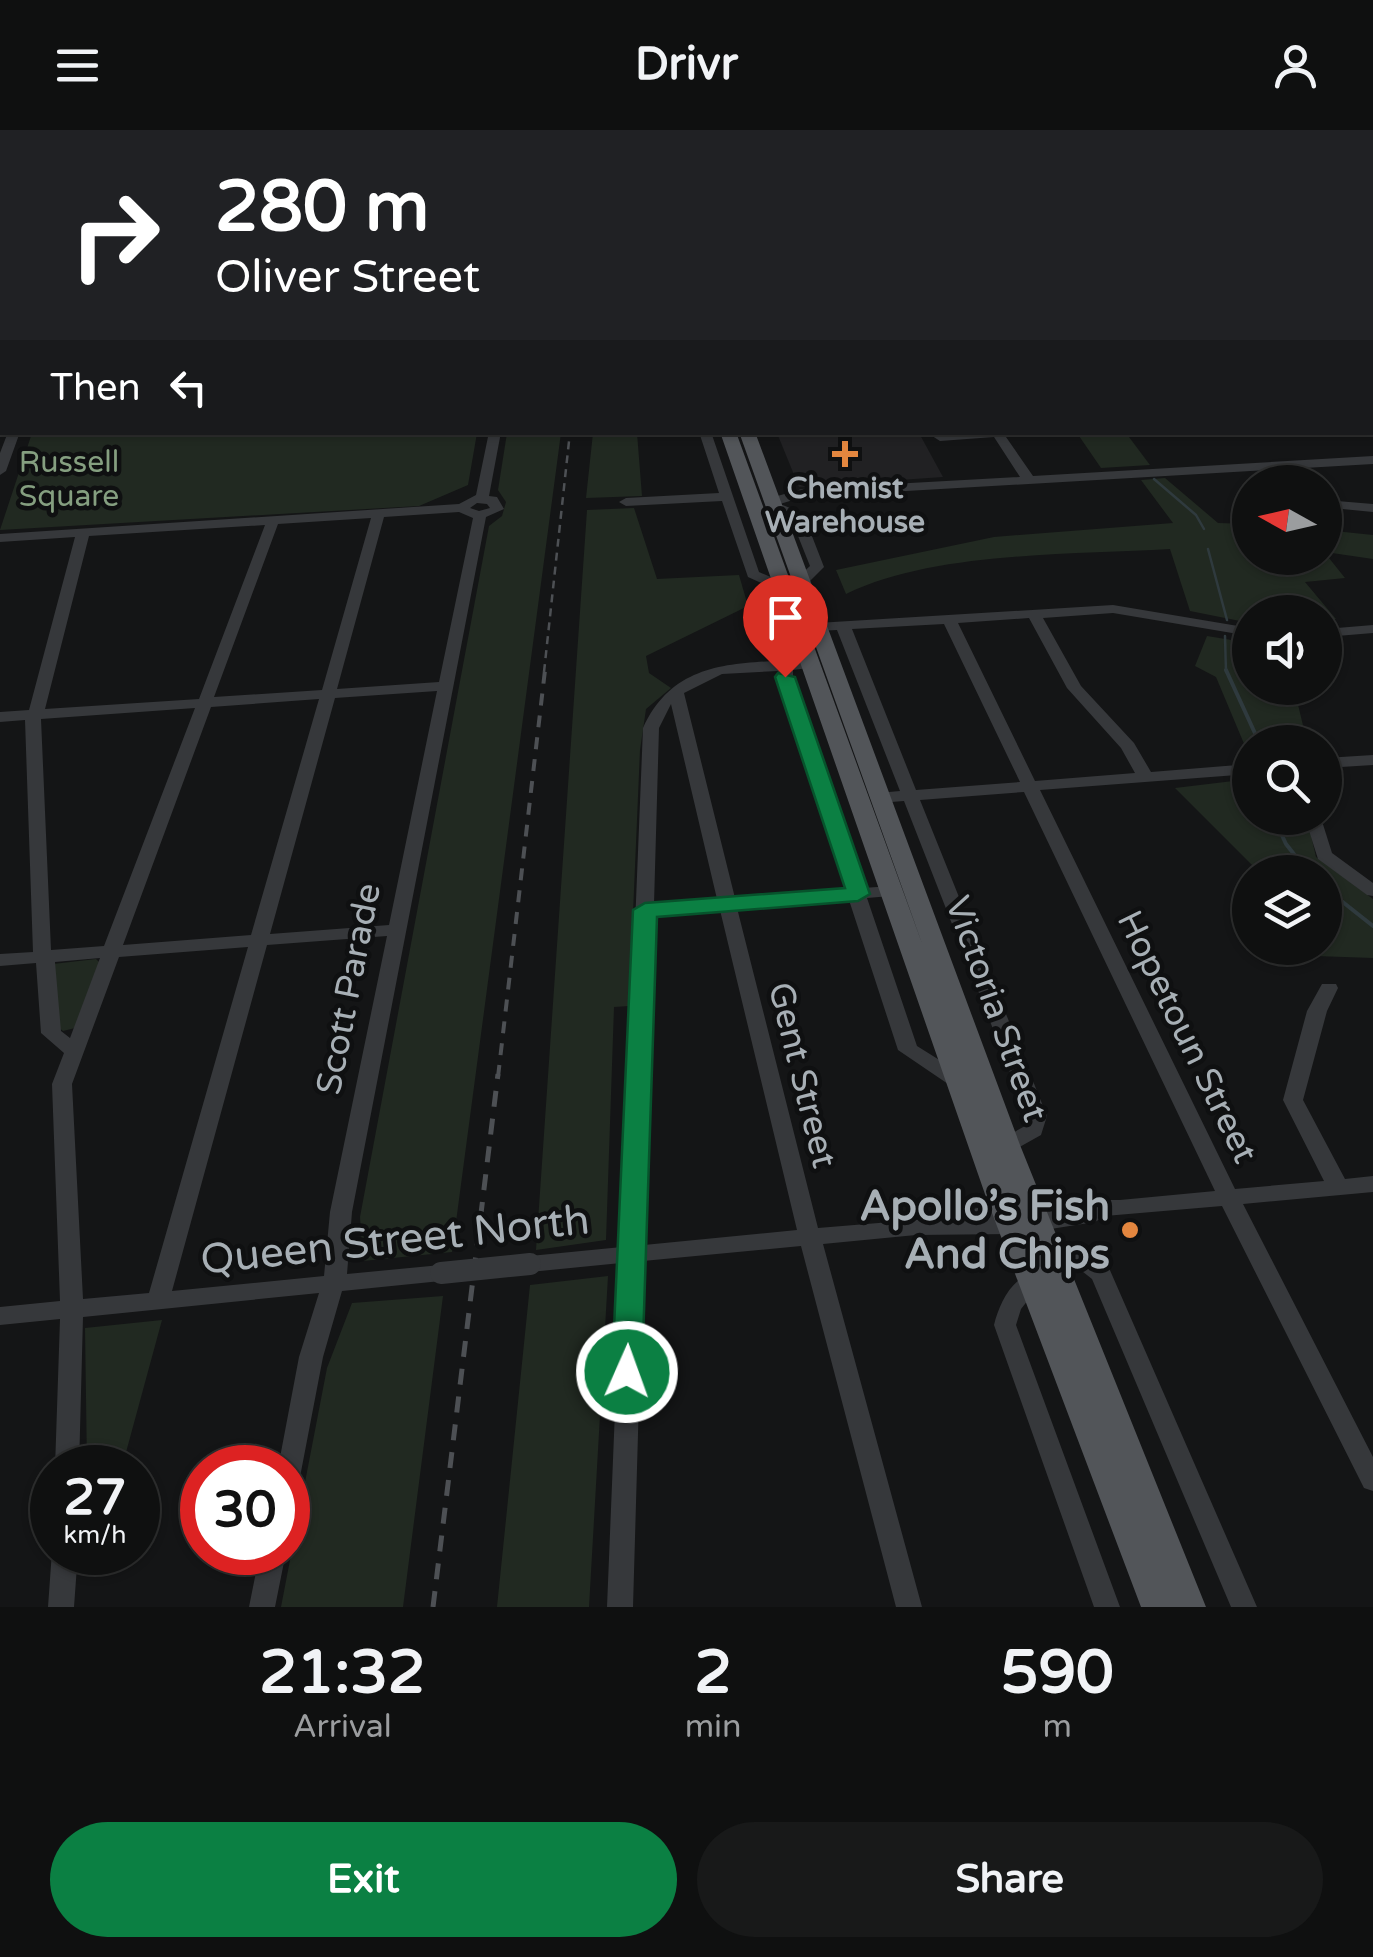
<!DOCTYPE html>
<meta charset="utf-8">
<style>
:root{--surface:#0f1010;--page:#181919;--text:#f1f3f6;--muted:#9b9d9f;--line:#2f3030;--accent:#0b8043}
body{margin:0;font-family:"Varela Round",sans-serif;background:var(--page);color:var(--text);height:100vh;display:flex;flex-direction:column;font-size:38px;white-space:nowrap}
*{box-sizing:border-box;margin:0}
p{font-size:32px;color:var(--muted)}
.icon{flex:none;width:55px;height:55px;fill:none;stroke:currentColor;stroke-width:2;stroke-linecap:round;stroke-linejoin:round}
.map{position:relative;height:1477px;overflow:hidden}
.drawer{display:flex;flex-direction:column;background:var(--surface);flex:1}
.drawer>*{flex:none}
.top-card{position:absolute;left:0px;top:0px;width:1375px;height:305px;box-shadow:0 2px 8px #0004,0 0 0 2px var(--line);background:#202124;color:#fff;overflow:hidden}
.needle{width:65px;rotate:278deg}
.fabs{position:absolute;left:1232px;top:335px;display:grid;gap:20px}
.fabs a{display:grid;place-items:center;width:110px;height:110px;border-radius:50%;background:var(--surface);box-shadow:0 2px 8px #0004,0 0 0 2px var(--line);font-size:50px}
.speed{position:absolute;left:30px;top:1315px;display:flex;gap:20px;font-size:50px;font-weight:700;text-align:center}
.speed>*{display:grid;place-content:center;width:130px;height:130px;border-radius:50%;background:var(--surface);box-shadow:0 2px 8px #0004,0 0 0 2px var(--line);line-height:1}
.speed small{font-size:25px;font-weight:400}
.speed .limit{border:15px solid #d22;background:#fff;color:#111}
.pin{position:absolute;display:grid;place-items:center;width:85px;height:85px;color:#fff;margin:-102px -42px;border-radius:50% 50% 50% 0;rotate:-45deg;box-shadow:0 0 10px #0007}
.pin .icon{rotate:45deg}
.me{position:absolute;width:110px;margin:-55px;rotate:2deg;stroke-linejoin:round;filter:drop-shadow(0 0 8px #0008)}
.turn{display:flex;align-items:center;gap:35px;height:210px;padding:0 50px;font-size:45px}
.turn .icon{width:130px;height:130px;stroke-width:2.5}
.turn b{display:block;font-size:70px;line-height:85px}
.then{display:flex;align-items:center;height:95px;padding:0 50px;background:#0003;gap:20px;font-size:38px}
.eta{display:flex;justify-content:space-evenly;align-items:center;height:170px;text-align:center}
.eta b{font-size:60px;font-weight:800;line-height:70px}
.cta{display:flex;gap:20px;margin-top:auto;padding:20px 50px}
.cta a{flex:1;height:115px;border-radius:60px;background:var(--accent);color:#fff;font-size:40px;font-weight:800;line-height:115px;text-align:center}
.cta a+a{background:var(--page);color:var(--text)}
header{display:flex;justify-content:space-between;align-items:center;height:130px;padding:0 50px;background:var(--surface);font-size:45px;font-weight:800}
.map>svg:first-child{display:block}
.built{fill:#212123}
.green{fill:#212921}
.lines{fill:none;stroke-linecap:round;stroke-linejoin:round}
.stream-far1{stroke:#2f3a3e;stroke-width:2.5}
.stream{stroke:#2f3a3e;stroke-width:4}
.minor{fill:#36383b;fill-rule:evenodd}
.major{fill:#525559;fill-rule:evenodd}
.rail-far2{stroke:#4d5054;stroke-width:2.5;stroke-dasharray:8 6;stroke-linecap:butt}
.rail-far1{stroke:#4d5054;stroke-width:4;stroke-dasharray:12 10;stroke-linecap:butt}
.rail{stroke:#4d5054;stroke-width:5;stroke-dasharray:16 12;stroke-linecap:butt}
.minor-bridge{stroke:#36383b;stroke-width:22}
.route{fill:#0b8043;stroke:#07532c;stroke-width:2.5}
.poi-dot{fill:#e3863f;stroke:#0f1011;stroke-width:4}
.labels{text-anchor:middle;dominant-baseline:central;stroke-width:9;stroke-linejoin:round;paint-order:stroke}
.far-park-label{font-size:30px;fill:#859f80;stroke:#0f1011}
.far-poi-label{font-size:30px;font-weight:bold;fill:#a7afb5;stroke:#0f1011}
.street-label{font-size:35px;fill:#a7afb5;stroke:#0f1011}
.near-poi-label{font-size:42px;font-weight:bold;fill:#a7afb5;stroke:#0f1011;text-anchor:end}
.near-street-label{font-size:42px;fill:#a7afb5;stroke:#0f1011}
</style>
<header><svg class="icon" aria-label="menu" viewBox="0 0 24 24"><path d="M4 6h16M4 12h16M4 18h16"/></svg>Drivr<svg class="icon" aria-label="person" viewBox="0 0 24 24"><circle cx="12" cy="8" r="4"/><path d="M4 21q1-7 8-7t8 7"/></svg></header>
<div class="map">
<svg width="1373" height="1477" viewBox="0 0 1373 1477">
<rect width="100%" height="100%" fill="#141516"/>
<path class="built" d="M777 303H919L943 347 799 357Z"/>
<path class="green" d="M32 303V302L477 303 468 355 419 376 0 400Z
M507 303H561L452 1122 363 1131 360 1087 489 396 502 386 506 372 498 360Z
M593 303H637L642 366 586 368Z
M1077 303H1126L1150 335 1101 338Z
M1165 348 1218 393 1250 394V428H1325V423L1345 448 1305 452 1336 489H1325V482H1250V493L1190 481 1170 419C1072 425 934 421 846 464L836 440 994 407 1173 393 1141 350Z
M634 378 657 449 739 445 748 476 646 526 649 543 671 558 646 579 640 620 629 876 614 877 606 1110 536 1120 587 380Z
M1325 400 1373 405V429L1325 422Z
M1207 506 1250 513V558H1294L1307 612H1250V628L1216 547 1195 536Z
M1250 649V688H1307L1316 727 1373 769V828L1315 826 1318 818H1325V742H1259L1175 658Z
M96 829 100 833 75 898 63 901 58 897 53 834Z
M608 1146 589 1477H497L530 1155Z
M443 1166 403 1477H281L327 1238 352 1173Z
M162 1190 122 1337H87L85 1198Z"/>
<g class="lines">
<path class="stream-far1" d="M1154 349 1196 385 1204 399
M1208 419 1227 490
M1225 506 1226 542"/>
<path class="stream" d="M1226 540 1259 612
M1274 688 1286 714 1308 742
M1325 758 1373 796"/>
<path class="minor" d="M1101 0H1112L1113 2H1103Z
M2 7V13L0 14V8Z
M0 25H2V31H0Z
M1372 34H1373V40H1372Z
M0 164H2V170H0Z
M1372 223H1373V229H1372Z
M0 254 2 255V261L0 262Z
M8 302H20L6 341 0 345V323Z
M489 302H501L489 366 497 367 504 379 486 387 352 1082 347 1144 441 1135 449 1137 452 1143 449 1149 441 1151 342 1161 323 1227 300 1347 297 1354 288 1357V1338H278L299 1227 319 1163 83 1187 79 1338H55L60 1189 0 1195V1177L60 1171 52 954 64 923 41 903 36 833 0 836V824L33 822 25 590 0 592V582L29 580 75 407 0 412V404L459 374 476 365ZM477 373 487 374 490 378 479 381 470 378ZM459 382 473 388 439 552 337 559 384 387ZM371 388 322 560 214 567 278 394ZM265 395 199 569 45 579 89 406ZM437 561 389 795 270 804 335 568ZM319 569 251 805 123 815 211 577ZM195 578 104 816 51 820 41 589ZM387 806 330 1082 324 1146 172 1161 267 815ZM248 817 149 1163 83 1169 72 954 119 827ZM100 828 70 908 61 901 55 832Z
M699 302H711L759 442 787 454V460H777L748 447 722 371 626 376 619 372 626 368 719 363Z
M926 302H1025L1006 307 1033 346 1373 326V334L803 367 780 374 803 383 824 437 806 455H796V449L810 436 790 386 769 379 765 372 767 369 802 359 1020 347 994 307 940 311Z
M1337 371 1373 374V382L1332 378V372Z
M1113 475 1250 498V506L1113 483 1043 488 1081 556 1134 613 1151 642 1250 634V644L1040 660 1235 1059 1324 1051 1283 970 1307 881 1322 854H1336L1338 858 1327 881 1303 970 1345 1049 1373 1046V1062L1243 1074 1373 1327V1361L1364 1358 1222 1076 1105 1086 1095 1092 1038 1101 1030 1099 1027 1093 1030 1087 1036 1086 1024 1083 1021 1078 1024 1073 1032 1070H1120L1215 1061 1024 662 920 670 1047 986 1041 1005 1014 1020H1000L997 1015 1000 1010 1025 996 1027 986 904 671 878 673 870 668 878 663 900 661 837 500 817 501 810 497 817 493ZM1029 488 1067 558 1121 618 1135 643 1035 651 958 493ZM944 494 1020 652 916 660 852 499Z
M1373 495V503L1325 507V499Z
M810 529 815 531 818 534 815 537 793 540V547L863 758 891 756 900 761 891 766 867 768 917 916 965 946 968 951 965 956H951L898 920 849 770 737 778 818 1098 927 1089 1005 1072 1013 1074 1016 1080 1013 1086 1003 1088 1019 1090 1022 1096 1019 1102 1011 1104 916 1105 823 1114 922 1477H896L801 1116 643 1131 633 1477H607L621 1133 530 1142 522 1140 519 1134 522 1128 530 1126 622 1117 643 598C676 526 742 534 810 529ZM778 541 777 547 846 759 735 768 684 563 722 544ZM671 574 717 769 654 774 659 598ZM720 780 797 1100 644 1115 653 785Z
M1373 625V635L1325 638V628Z
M1305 688H1321L1332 723 1373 753V766L1367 765 1318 729Z
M1047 1109 1089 1122 1109 1138 1257 1477H1231L1092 1149 1073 1134 1039 1123 1036 1117 1039 1111Z
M1032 1143 1040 1145 1043 1151 1021 1179 1016 1195 1120 1477H1094L994 1195C999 1175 1010 1150 1032 1143Z
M52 1421 78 1422 74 1477H48Z
M260 1422H286L275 1477H249Z"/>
<path class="major" d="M629 0H643L645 2H631Z
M720 302H736L923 816 739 302H755L1020 1015 1206 1477H1141L986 1067Z"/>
<path class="rail-far2" d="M544 542 570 302"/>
<path class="rail-far1" d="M498 947 545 540"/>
<path class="rail" d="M433 1477 498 944"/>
<path class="minor-bridge" d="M441 1143 530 1134"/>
</g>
<path class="route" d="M778 543 795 547 870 764 858 771 657 787 642 1242 638 1250 627 1254 616 1250 612 1242 633 780 645 773 845 758 775 547Z"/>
<g class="poi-dot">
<path d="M840 309h10v10h10v10h-10v10h-10v-10h-10v-10h10z"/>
<circle cx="1130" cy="1100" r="10"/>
</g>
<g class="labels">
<g class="far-park-label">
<text x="69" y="332">Russell<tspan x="69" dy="34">Square</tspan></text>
</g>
<g class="far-poi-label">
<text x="845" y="358">Chemist<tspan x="845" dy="34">Warehouse</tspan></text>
</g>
<g class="street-label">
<text transform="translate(349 859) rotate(-79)">Scott Parade</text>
<text transform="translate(996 879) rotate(70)">Victoria Street</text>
<text transform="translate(1187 907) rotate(64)">Hopetoun Street</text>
<text transform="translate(802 945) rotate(76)">Gent Street</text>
</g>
<g class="near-poi-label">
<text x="1110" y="1076">Apollo’s Fish<tspan x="1110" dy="48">And Chips</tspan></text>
</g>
<g class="near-street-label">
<text transform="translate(395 1110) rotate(-6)">Queen Street North</text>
</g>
</g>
</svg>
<div class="fabs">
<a><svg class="needle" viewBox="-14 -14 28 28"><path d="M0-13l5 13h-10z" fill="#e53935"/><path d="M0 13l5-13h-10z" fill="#9b9d9f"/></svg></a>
<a><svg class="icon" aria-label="sound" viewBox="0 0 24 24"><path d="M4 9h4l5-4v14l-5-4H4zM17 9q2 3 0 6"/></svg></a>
<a><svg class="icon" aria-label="search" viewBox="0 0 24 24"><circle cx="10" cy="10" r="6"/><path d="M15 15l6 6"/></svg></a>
<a><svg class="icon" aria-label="layers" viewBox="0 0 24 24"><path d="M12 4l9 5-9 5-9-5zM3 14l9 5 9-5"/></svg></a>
</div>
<div class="speed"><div>27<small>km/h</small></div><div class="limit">30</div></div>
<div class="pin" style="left:785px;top:547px;background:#d93025"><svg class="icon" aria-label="arrive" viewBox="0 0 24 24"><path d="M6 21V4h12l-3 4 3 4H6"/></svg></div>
<svg class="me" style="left:627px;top:1242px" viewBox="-20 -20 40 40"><circle r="17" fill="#0b8043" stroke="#fff" stroke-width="3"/><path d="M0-11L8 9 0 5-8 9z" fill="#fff"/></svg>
<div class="top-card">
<div class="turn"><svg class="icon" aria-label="right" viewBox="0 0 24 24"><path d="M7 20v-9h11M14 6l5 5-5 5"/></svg><div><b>280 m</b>Oliver Street</div></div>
<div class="then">Then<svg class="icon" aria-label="left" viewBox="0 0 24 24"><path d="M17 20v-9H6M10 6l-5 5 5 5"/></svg></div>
</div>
</div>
<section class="drawer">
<div class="eta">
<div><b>21:32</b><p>Arrival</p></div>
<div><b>2</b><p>min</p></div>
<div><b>590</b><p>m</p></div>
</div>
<div class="cta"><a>Exit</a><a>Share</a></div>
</section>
